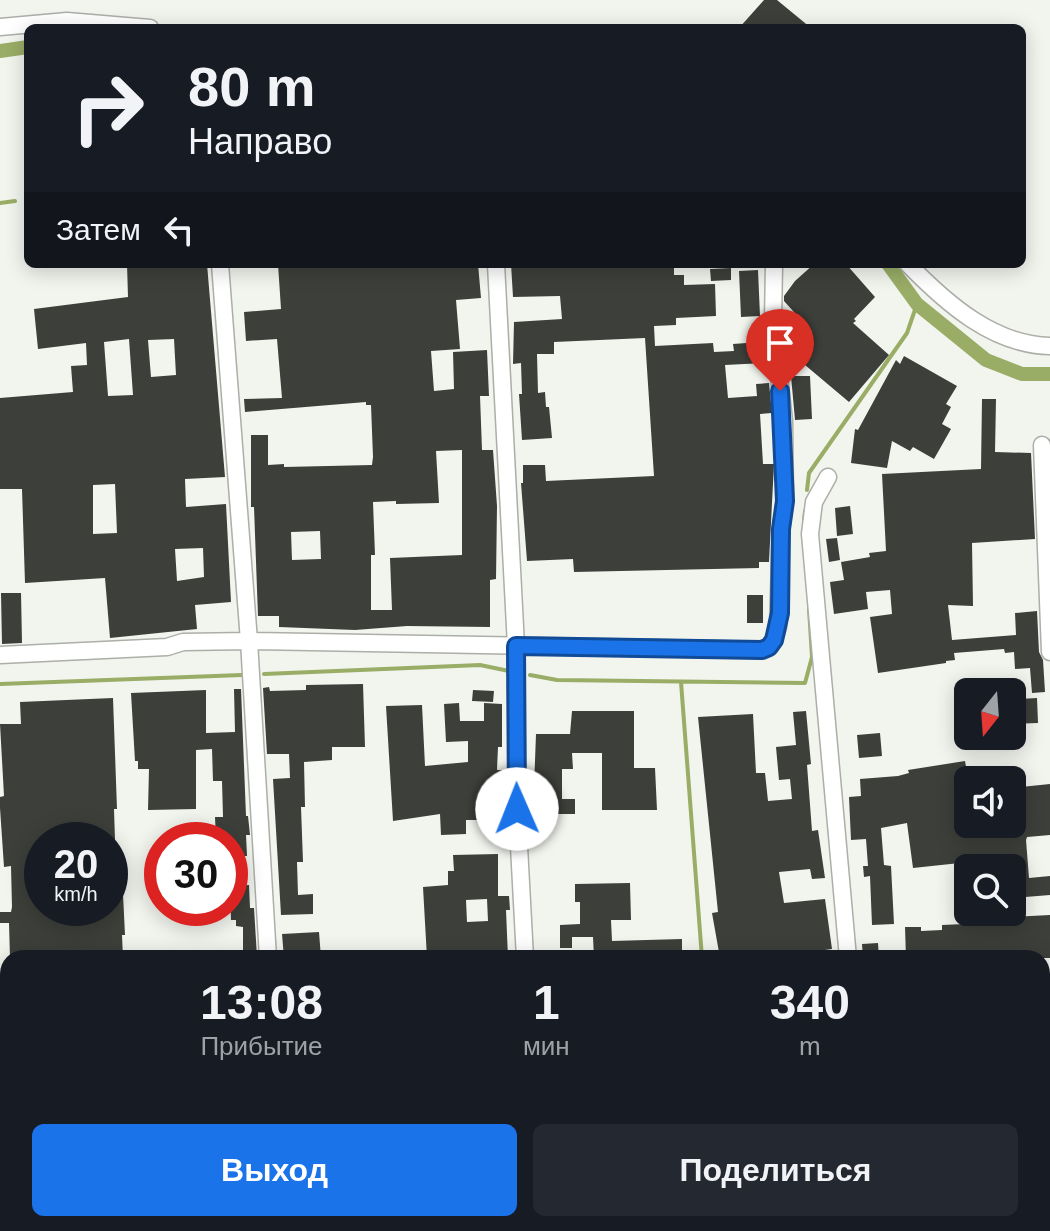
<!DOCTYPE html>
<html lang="ru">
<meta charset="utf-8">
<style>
:root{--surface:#171b24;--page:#242831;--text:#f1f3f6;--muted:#9ea1a6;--accent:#1a73e8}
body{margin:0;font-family:Arial,sans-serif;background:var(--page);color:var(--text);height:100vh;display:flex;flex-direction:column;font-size:30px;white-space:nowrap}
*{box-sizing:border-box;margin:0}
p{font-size:26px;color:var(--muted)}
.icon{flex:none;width:44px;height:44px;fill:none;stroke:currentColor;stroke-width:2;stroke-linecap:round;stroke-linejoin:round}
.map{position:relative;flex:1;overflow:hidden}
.sheet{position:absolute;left:0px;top:950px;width:1050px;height:282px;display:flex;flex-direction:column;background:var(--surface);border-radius:24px 24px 0 0;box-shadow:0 4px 20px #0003}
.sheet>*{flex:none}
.hud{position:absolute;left:24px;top:24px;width:1002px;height:244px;border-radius:12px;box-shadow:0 4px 20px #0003;background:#171b24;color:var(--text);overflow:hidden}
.needle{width:52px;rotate:197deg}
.controls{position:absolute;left:954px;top:678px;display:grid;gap:16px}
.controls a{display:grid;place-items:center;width:72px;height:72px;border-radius:12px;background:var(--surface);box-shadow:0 4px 20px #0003;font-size:40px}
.speed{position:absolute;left:24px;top:822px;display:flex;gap:16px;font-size:40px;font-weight:700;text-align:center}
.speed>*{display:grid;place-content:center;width:104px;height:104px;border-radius:50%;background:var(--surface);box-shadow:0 4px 20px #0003;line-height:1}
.speed small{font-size:20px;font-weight:400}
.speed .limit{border:12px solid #d22;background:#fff;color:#111}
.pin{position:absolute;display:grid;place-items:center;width:68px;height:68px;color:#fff;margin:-82px -34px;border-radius:50% 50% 50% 0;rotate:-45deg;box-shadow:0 0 8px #0007}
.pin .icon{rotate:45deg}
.me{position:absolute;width:88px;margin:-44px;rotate:359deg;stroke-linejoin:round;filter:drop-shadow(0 0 6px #0008)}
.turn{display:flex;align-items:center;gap:28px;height:168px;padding:0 32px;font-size:36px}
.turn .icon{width:104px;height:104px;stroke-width:2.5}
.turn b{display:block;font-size:56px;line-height:68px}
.then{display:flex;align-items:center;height:76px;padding:0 32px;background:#0003;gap:16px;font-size:30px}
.eta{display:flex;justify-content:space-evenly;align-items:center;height:136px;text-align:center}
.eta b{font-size:48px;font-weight:700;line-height:56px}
.button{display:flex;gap:16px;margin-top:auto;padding:16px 32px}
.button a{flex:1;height:92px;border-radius:12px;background:var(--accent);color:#fff;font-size:32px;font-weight:700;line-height:92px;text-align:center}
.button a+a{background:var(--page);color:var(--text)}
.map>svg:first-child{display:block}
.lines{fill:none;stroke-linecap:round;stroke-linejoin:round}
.stream{stroke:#99ad66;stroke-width:4}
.canal{stroke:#99ad66;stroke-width:14}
.building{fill:#3d3f3a;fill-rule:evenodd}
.street-casing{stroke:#acaea8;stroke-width:19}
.street{stroke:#fff;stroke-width:16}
.route-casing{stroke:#114b97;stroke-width:20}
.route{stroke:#1a73e8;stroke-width:14}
</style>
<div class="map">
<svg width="1050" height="1231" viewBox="0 0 1050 1231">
<rect width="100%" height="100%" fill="#f2f4ee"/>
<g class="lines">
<path class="stream" d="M0 203 15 201
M807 490 809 473 907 333 917 304
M804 521 805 511
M264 674 480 665 509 671
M530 675 557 680 805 683 812 657 809 609
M681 682 702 958
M0 684 242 675"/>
<path class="canal" d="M0 51 28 47
M888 264 917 304 986 360 1022 374H1050"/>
</g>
<path class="building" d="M764 0H777L811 28H739Z
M127 264H207L225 477 185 479 186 507 226 504 231 602 195 605 197 629 110 638 105 578 25 583 22 489H0V398L73 392 71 366 87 365 86 343 38 349 34 309 128 297ZM129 339 133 395 108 396 104 342ZM174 339 176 375 151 377 148 340ZM115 484 117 533 93 534V485ZM203 548 204 577 177 581 175 549Z
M278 264H478L481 298 456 300 460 349 431 351 434 391 454 389 453 352 487 350 489 396H480L482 450H493L497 506 496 579 490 580V627L407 626 355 630 279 627V616H258L254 507H251V435H268V465L284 464V467L372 465 373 457 371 405H366V402L245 412 244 399 282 398 277 339 246 341 244 312 281 309ZM462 450V555L390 558 392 610H371V555H375L373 502 396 501V504L439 503 436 451ZM320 531 321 559 292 560 291 532Z
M511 264H674V275H684V285L715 284 716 316 676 318V325L654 326 655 346 713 343 714 352 734 351 733 344 760 342V345L764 344 766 363 725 365 728 398 757 396 756 384 769 383 772 413 760 414 763 464H774L769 562H759V568L574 572 573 559 527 561 521 483H523V465H545L546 481 654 476 645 338 554 342V354H537L538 393 545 392 546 407H549L552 438 522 440 519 394H522L521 363 513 364 514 322 562 319 560 296 513 297Z
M814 264H846L875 297 854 319 856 321 853 323 889 355 849 402 805 365 791 350 812 332 784 301V296L795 281Z
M731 268V280L711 281 710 269Z
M758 270 760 316 741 317 739 271Z
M904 356 957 386 946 404 951 407 942 424 951 429 934 459 913 447 910 451 892 441 887 468 851 463 855 429 858 430 896 360 900 364Z
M791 376H810L812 419 795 420Z
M982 399H996L995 452 1031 453 1035 539 972 543 973 606 948 605 952 640 1016 635 1015 613 1037 611 1039 652 1043 660 1045 692 1032 693 1030 668 1015 669 1014 652 1005 653 1004 649 954 653 955 660 946 661V663L878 673 870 617 892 614 890 590 866 592 868 609 834 614 830 582 844 580 841 562 870 557 869 553 886 551 882 474 981 469Z
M850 506 853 534 837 536 835 508Z
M837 538 840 560 829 562 826 539Z
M1 593H21L22 643 2 644Z
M747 595H763V623H747Z
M363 684 365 747H332V760L304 762 305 807H301L303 862H297L298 895 313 894V914L281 915 273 779 290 778 289 754H267L263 688 269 687 270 691 306 690V685Z
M234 689H241L246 816H248L250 835H246L247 856H230V840H216L215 817H223L222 781H213L212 749 196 750V809L148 810 149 769H138V761H135L131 693 206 690V733L235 732Z
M473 690 494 691 493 702 472 701Z
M113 698 117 809H114L115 840H42V855H34L35 882H42V908H111L110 895 123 894 125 935H122L123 958H10L9 923H0V912H11L12 907 11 866 4 867 0 808V797L4 796 0 724H21L20 702Z
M1037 698 1038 723 1012 724V705H1019V699Z
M459 703 460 721H484V703L502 704V747H498L497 770H502V816H485V820H466V834L441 835 440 814 393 821 386 706 422 705 425 766 468 762V741L446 742 444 704Z
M572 711H634V768H655L657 810H602V753H572L573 769H562V799H575V814H533L536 734H570Z
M806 711 811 764 807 765 812 831 818 830 825 878 812 879 810 869 779 872 784 903 825 899 832 949 797 954V958H720L712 913 718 912 698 717 753 714 756 773H765L768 801 792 799 790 779 779 780 776 747 796 745 793 712Z
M880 733 882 756 859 758 857 735Z
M965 761 968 778V824H1012V788L1050 784V835L1027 837 1026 840 1029 878 1050 876V895L1012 898V868H989L988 860 913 868 907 823 881 828 884 865 891 866 894 924 872 925 870 876 864 877 863 866H868L866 839 851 840 849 797 861 796 860 779 898 776 909 773 908 770Z
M498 854V896H509L510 910H506L508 958H492V954H471V958H427L423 887 448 885V871H454L453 855ZM487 899 488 921 467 922 466 900Z
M630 883 631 920H611L612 941 682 939V958H594L593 937H572V948H560V925L580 924V902H575V884Z
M249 885 250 908H254L257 957 243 958V927L236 926V920H231L230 886Z
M1050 915V958H906L905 927H921V931L942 930V925L988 923V918Z
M319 932 321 958H284L282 934Z
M878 943 879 958H863L862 944Z"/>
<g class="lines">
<g class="street-casing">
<path id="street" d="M0 27 67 21 150 28
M220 264 249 641 268 958
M496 264 516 646 517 809 525 958
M908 264C946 303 993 345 1050 346
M1042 445 1050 652
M828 477 814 502 810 534 848 958
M0 655 167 647 183 642 249 641 762 650 769 647 774 640 778 627 781 529 785 501 784 421 773 322 774 264
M1042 1096 1050 1095
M0 1145 5 1231
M218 1224 219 1231
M436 1224V1231
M645 1224V1231
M872 1224 873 1231"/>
</g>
<use href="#street" class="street"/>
</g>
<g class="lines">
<g class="route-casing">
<path id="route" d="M517 809 516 646 762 650 769 647 774 640 780 613 781 529 785 501 780 391"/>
</g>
<use href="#route" class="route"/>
</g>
</svg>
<div class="controls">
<a><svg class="needle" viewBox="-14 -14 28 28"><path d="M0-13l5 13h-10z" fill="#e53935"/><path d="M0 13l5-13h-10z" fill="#9ea1a6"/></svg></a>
<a><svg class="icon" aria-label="sound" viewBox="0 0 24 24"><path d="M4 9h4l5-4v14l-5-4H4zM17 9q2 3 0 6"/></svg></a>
<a><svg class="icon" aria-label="search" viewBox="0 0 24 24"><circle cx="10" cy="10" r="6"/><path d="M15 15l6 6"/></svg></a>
</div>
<div class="speed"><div>20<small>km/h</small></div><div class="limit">30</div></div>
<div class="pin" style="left:780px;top:391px;background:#d93025"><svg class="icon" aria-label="arrive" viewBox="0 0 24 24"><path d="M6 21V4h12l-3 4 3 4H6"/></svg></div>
<svg class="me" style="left:517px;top:809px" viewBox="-20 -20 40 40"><circle r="19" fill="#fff"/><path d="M0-13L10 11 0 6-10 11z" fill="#1a73e8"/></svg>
<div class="hud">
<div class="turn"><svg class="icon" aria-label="right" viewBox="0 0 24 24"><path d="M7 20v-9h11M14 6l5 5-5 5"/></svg><div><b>80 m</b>Направо</div></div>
<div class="then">Затем<svg class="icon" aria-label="left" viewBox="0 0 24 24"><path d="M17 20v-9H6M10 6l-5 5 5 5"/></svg></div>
</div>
<section class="sheet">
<div class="eta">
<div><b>13:08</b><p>Прибытие</p></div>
<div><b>1</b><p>мин</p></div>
<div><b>340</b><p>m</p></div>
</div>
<div class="button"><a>Выход</a><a>Поделиться</a></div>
</section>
</div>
